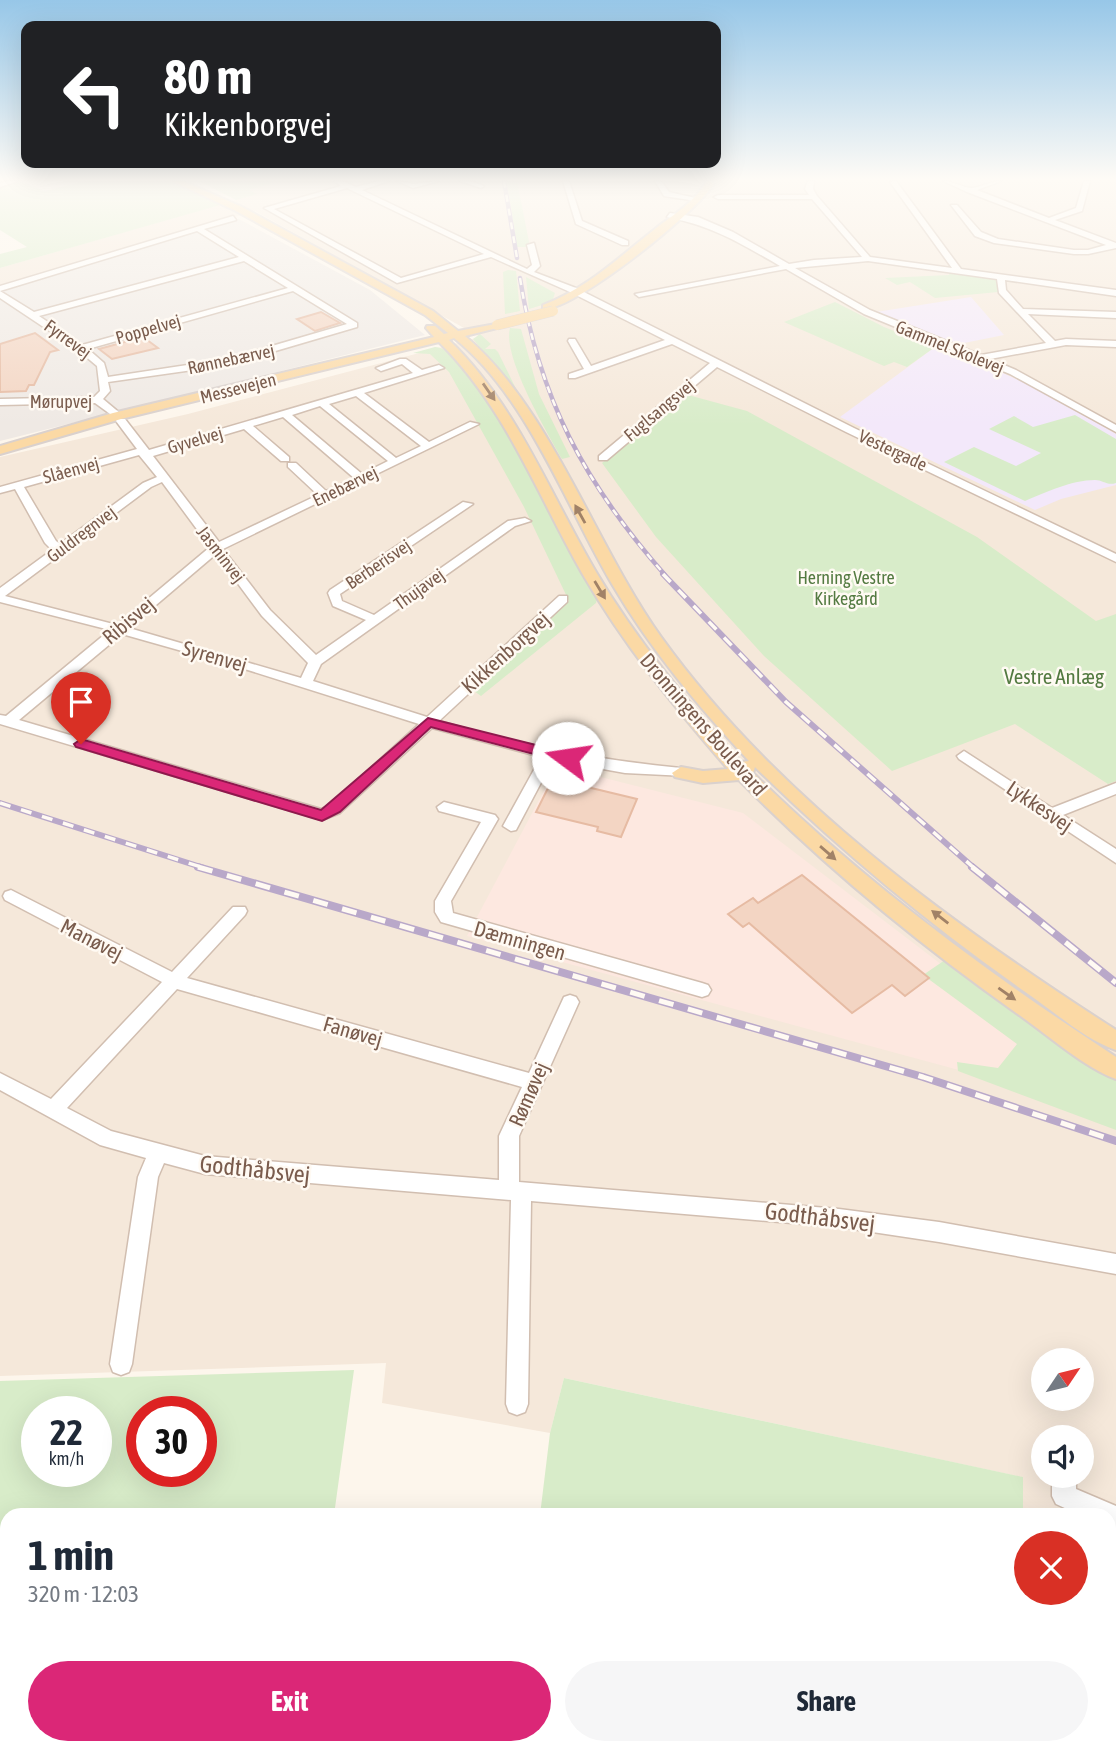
<!DOCTYPE html>
<meta charset="utf-8">
<style>
:root{--surface:#fff;--page:#f6f6f7;--text:#1f2937;--muted:#747a83;--accent:#db2777}
body{margin:0;font-family:"Asap Condensed",sans-serif;background:var(--page);color:var(--text);height:100vh;display:flex;flex-direction:column;font-size:26px;white-space:nowrap}
*{box-sizing:border-box;margin:0}
p{font-size:23px;color:var(--muted)}
.icon{flex:none;width:38px;height:38px;fill:none;stroke:currentColor;stroke-width:2;stroke-linecap:round;stroke-linejoin:round}
.map{position:relative;flex:1;overflow:hidden}
.panel{position:absolute;left:0px;top:1508px;width:1116px;height:247px;display:flex;flex-direction:column;background:var(--surface);border-radius:21px 21px 0 0;box-shadow:0 7px 28px #0002}
.panel>*{flex:none}
.banner{position:absolute;left:21px;top:21px;width:700px;height:147px;border-radius:14px;box-shadow:0 7px 28px #0002;background:#202124;color:#fff;overflow:hidden}
.needle{width:46px;rotate:55deg}
.fabs{position:absolute;left:1031px;top:1348px;display:grid;gap:14px}
.fabs a{display:grid;place-items:center;width:63px;height:63px;border-radius:50%;background:var(--surface);box-shadow:0 7px 28px #0002;font-size:35px}
.speed{position:absolute;left:21px;top:1396px;display:flex;gap:14px;font-size:35px;font-weight:700;text-align:center}
.speed>*{display:grid;place-content:center;width:91px;height:91px;border-radius:50%;background:var(--surface);box-shadow:0 7px 28px #0002;line-height:1}
.speed small{font-size:18px;font-weight:400}
.speed .limit{border:10px solid #d22;background:#fff;color:#111}
.pin{position:absolute;display:grid;place-items:center;width:60px;height:60px;color:#fff;margin:-72px -30px;border-radius:50% 50% 50% 0;rotate:-45deg;box-shadow:0 0 7px #0007}
.pin .icon{rotate:45deg}
.me{position:absolute;width:77px;margin:-38px;rotate:284deg;stroke-linejoin:round;filter:drop-shadow(0 0 5px #0008)}
.turn{display:flex;align-items:center;gap:24px;height:147px;padding:0 28px;font-size:32px}
.turn .icon{width:91px;height:91px;stroke-width:2.5}
.turn b{display:block;font-size:49px;line-height:60px}
.round{display:grid;place-items:center;flex:none;width:74px;height:74px;border-radius:37px;background:var(--page)}
.summary{display:flex;align-items:center;justify-content:space-between;height:119px;padding:0 28px}
h1{font-size:42px;font-weight:700;line-height:52px}
.button{display:flex;gap:14px;margin-top:auto;padding:14px 28px}
.button a{flex:1;height:80px;border-radius:42px;background:var(--accent);color:#fff;font-size:28px;font-weight:700;line-height:80px;text-align:center}
.button a+a{background:var(--page);color:var(--text)}
.map>svg:first-child{display:block}
.residential{fill:#f5e8da;fill-rule:evenodd}
.commercial{fill:#fde8e0}
.industrial{fill:#efe9e4}
.education{fill:#f3e8fa}
.green{fill:#d8ecc9;fill-rule:evenodd}
.building{fill:#f3d5c3;stroke:#e6bba3;stroke-width:2}
.lines{fill:none;stroke-linecap:round;stroke-linejoin:round}
.minor-casing{stroke:#d1beb0;stroke-width:3}
.major-casing{stroke:#dad1cd;stroke-width:4}
.minor{fill:#fff;fill-rule:evenodd}
.major{fill:#fbd9a5;fill-rule:evenodd}
.rail-far2-casing{stroke:#b9a8c9;stroke-width:4.5}
.rail-far1-casing{stroke:#b9a8c9;stroke-width:6}
.rail-casing{stroke:#b9a8c9;stroke-width:8}
.rail-far2{stroke:#fffaf3;stroke-width:2.5;stroke-dasharray:7;stroke-linecap:butt}
.rail-far1{stroke:#fffaf3;stroke-width:3.5;stroke-dasharray:11;stroke-linecap:butt}
.rail{stroke:#fffaf3;stroke-width:5;stroke-dasharray:15;stroke-linecap:butt}
.major-bridge-casing{stroke:#dad1cd;stroke-width:11;stroke-linecap:butt}
.major-bridge{stroke:#fbd9a5;stroke-width:10}
.oneway{fill:#a18267}
.route{fill:#db2777;stroke:#8e194d;stroke-width:2}
.labels{text-anchor:middle;dominant-baseline:central;stroke-width:5;stroke-linejoin:round;paint-order:stroke}
.far-street-label{font-size:18px;fill:#7a5c4d;stroke:#fffaf3}
.far-park-label{font-size:18px;fill:#537a41;stroke:#fffaf3}
.street-label{font-size:21px;fill:#7a5c4d;stroke:#fffaf3}
.park-label{font-size:21px;fill:#537a41;stroke:#fffaf3}
.near-street-label{font-size:24px;fill:#7a5c4d;stroke:#fffaf3}
</style>
<div class="map">
<svg width="1116" height="1755" viewBox="0 0 1116 1755">
<rect width="100%" height="100%" fill="#fdf6ec"/>
<path class="residential" d="M267 181H1116V1755H1027V1748H1110V1516L1023 1515 1022 1477 564 1378 550 1433 382 1403 386 1363 0 1376V457L188 414 480 337 255 211 0 286V268L256 194 248 190 272 183ZM1043 1360H1082V1398H1043ZM1043 1437H1082V1475H1043Z
M529 1748H709L721 1755H529Z"/>
<path class="commercial" d="M557 766 743 813 1039 1039 999 1081 467 936Z"/>
<path class="industrial" d="M239 219 370 290 425 335 0 441V292Z"/>
<path class="education" d="M971 297 1004 335 954 345 876 312Z
M935 347 968 357 1029 385 1116 434V485L1061 499 1035 510 840 417Z"/>
<path class="green" d="M85 181H168L220 205 0 268V254L27 247 0 230V187L21 182 45 191Z
M199 181H267L273 183 249 190 257 194 236 200Z
M507 181H517L530 247H517Z
M508 270 516 271 520 311 505 314 503 272Z
M949 271 996 278 998 292 935 298 910 282 897 285 885 278 949 275Z
M526 277 555 293 552 302 529 309Z
M835 302 884 327 935 347 907 367 894 362 884 366 784 322Z
M510 328 521 329 539 394 570 457 562 459C547 432 502 356 510 328Z
M480 334 491 344 485 349H495L498 352 519 395 473 339Z
M435 347C473 345 576 560 597 599L596 603 481 696 474 691 569 601 524 507 449 372 430 354 413 353Z
M688 395 747 411 977 537 1096 621 1116 614V781L1108 784 1015 724 892 771 764 656 656 537 602 463Z
M1075 415 1116 439V483C1107 486 1103 480 1095 480 1072 480 1046 492 1025 501L944 462 974 447 1016 466 1041 453 989 429 1014 416 1033 427Z
M945 960 1116 1079V1130L958 1071 957 1062 998 1068 1017 1044 923 975Z
M354 1370 334 1515 7 1516V1748H470V1755H0V1381ZM37 1412H96V1472H37ZM142 1412H201V1472H142Z
M564 1378 1023 1477V1515H540L550 1433Z
M710 1748H1027V1755H721Z"/>
<path class="building" d="M321 312 340 323 315 331 297 319Z
M35 333 58 350 50 352 34 385H29L26 391 0 392V344Z
M143 337 158 348 112 359 99 349Z
M565 774 586 779 583 786 637 799 621 837 597 831 598 827 536 812 553 778 562 781Z
M802 875 929 978 905 996 892 985 852 1013 749 923 743 927 728 914 753 898 758 903Z"/>
<g class="lines">
<g class="minor-casing">
<path id="minor" d="M8 181H18L0 187V183Z
M334 181H342L356 187 379 181H389L362 190 527 269 532 265 527 245 534 243 540 266 534 272 576 288 854 428 1116 554V562L846 432 717 367 607 460H599V456L710 363 672 344 575 378H569V374L584 369 568 341 569 339H575L591 366 665 340 570 292 491 257 397 283 264 208 341 186ZM347 188 353 191 484 254 401 278 274 209Z
M397 181 414 184 439 181 413 188Z
M460 181H470L484 186 481 188Z
M563 181H569L582 221 628 241V245H622L576 224Z
M655 181H661L669 192 700 199 696 201 664 196Z
M808 181H814L813 189 817 196 870 257 952 268 890 182 896 181 961 269 1116 290V296L1005 280 1006 290 1023 309 1116 312V318L1028 314 1055 341 1066 339 1116 341V347L1066 345 990 359 1016 370 1116 425V432L1010 374 864 314 786 269 639 297 635 294 780 266C740 243 713 226 667 217L670 213 698 217 733 232 789 264 814 260 862 257 812 199H718L714 197 718 195H809L805 189ZM868 261 997 279 999 293 1046 343 981 355 870 310 795 268Z
M943 181C953 181 963 188 972 188 982 187 991 181 1001 181L977 190 1049 218 1076 208 1084 181H1090L1082 211 1055 220 1116 243V248L1088 254H1074L994 243 975 236 951 205H957L981 232 998 239 1074 250H1088L1106 245 967 192Z
M233 216 236 220 204 229 357 323V327L228 365 108 382 110 391 103 399 121 414V418L117 419 95 403 0 405V399L94 397 100 391 97 366 78 350 0 298V291L34 312 239 257 197 231 0 291V286ZM244 261 288 288 82 345 39 316ZM293 291 347 324 227 359 108 377 104 363 88 349Z
M400 359H406L422 370 439 365 444 368 364 393 429 442 470 422 479 424 223 549 270 610 316 655 366 620 333 606 328 593 330 590 463 502 473 504 340 594 342 601 374 615 508 521 525 518 531 521 515 526 321 664 313 681 427 717 559 596H567V602L439 721C519 745 598 760 681 768L688 773 686 776 625 773 553 760 516 830 511 831 503 826 541 757 432 728 340 813 322 820 0 724V715L6 716 110 630 0 602V588L52 550 45 543 15 489 0 493V487L137 449 116 421 117 419H125L149 450 413 373 402 364 381 371 376 368ZM356 396 421 446 396 458 329 404ZM320 406 388 461 362 474 292 415ZM283 417 354 478 326 491 296 463H288V467L318 495 219 542 153 456 244 429 281 461H289V457L253 426ZM139 455 157 477 143 483 60 544 56 541 24 487ZM162 482 210 547 117 625 5 596 151 487ZM216 554 262 616 308 663 301 678 129 628ZM122 634 235 666 419 724 330 805 321 809 19 720Z
M964 751 1052 808 1116 783V794L1063 815 1116 849V863L959 759 957 756Z
M444 802 495 815 498 819 451 901 453 913 702 983 708 985 711 990 708 995 702 997 441 922 435 912V901L481 822 439 811 437 807Z
M11 890 172 972 233 907H245L247 911 245 915 187 978 529 1073 564 997 570 995 576 997 579 1002 519 1136V1182L839 1209 939 1222 1116 1254V1274L939 1242 839 1227 531 1201 528 1404 525 1412 517 1415 509 1412 506 1404 511 1200 205 1174 164 1163 158 1177 132 1364 129 1372 121 1375 113 1372 110 1364 138 1177 146 1158 100 1145 0 1090V1073L51 1099 162 982 5 900 3 896 5 892ZM177 989 522 1087 499 1136V1180L205 1156 111 1131 67 1108Z
M1052 1475H1076V1489L1116 1506V1530L1110 1527V1516H1082L1056 1504 1052 1496Z"/>
</g>
<g class="major-casing">
<path id="major" d="M172 181H183L242 207 433 311 458 331 501 323V327L465 336C551 408 595 545 661 637 776 797 951 924 1116 1030V1050C1086 1040 1057 1014 1031 996 932 927 841 851 755 767L753 773C864 882 986 972 1116 1057V1079C1085 1068 1049 1036 1022 1017 921 946 826 868 739 780L703 783 675 777 672 773 681 767 703 771 728 769C674 707 623 644 582 573 537 494 505 407 439 342L121 419 0 454V446L113 413 434 337 426 328 427 326H435L444 334 448 333 425 315 236 211ZM454 338C527 396 566 506 612 584 650 649 698 706 749 761L741 762C688 702 637 641 596 572 550 494 516 404 449 340Z
M707 181 714 183C700 210 573 312 543 309V305C588 288 619 257 655 229 674 214 694 203 707 181Z"/>
</g>
<use href="#minor" class="minor"/>
<use href="#major" class="major"/>
<g class="rail-far2-casing">
<path id="rail-far2" d="M504 181 517 258
M520 278C539 399 585 484 665 575"/>
</g>
<g class="rail-far1-casing">
<path id="rail-far1" d="M663 574 786 702 974 868
M0 803 204 868"/>
</g>
<g class="rail-casing">
<path id="rail" d="M198 867 923 1077 1116 1141
M972 867 1116 983"/>
</g>
<use href="#rail-far2" class="rail-far2"/>
<use href="#rail-far1" class="rail-far1"/>
<use href="#rail" class="rail"/>
<g class="major-bridge-casing">
<path id="major-bridge" d="M497 325 553 311"/>
</g>
<use href="#major-bridge" class="major-bridge"/>
</g>
<defs><path id="oneway-solid" d="M-6-.8H1V-3.2L6.5 0L1 3.2V.8H-6Z" transform="scale(1.75)"/></defs>
<g class="oneway">
<use href="#oneway-solid" transform="translate(489 392) rotate(55)"/>
<use href="#oneway-solid" transform="translate(580 514) rotate(-119)"/>
<use href="#oneway-solid" transform="translate(600 590) rotate(59)"/>
<use href="#oneway-solid" transform="translate(828 853) rotate(41)"/>
<use href="#oneway-solid" transform="translate(940 917) rotate(-142)"/>
<use href="#oneway-solid" transform="translate(1007 994) rotate(35)"/>
</g>
<linearGradient id="sky" x2="0" y2="1"><stop stop-color="#97c7e8"/><stop offset="0.42" stop-color="#fefbf6"/><stop offset="1" stop-color="#fefbf6" stop-opacity="0"/></linearGradient>
<rect width="1116" height="426" fill="url(#sky)"/>
<path class="route" d="M428 718 568 753 576 758 568 763 431 727 340 812 322 821 76 747 74 744 81 739 321 810Z"/>
<g class="labels">
<g class="far-street-label">
<text transform="translate(148 329) rotate(-16)">Poppelvej</text>
<text transform="translate(68 339) rotate(36)">Fyrrevej</text>
<text transform="translate(950 347) rotate(22)">Gammel Skolevej</text>
<text transform="translate(231 359) rotate(-12)">Rønnebærvej</text>
<text transform="translate(238 388) rotate(-14)">Messevejen</text>
<text x="61" y="401">Mørupvej</text>
<text transform="translate(659 410) rotate(-40)">Fuglsangsvej</text>
<text transform="translate(195 440) rotate(-16)">Gyvelvej</text>
<text transform="translate(893 450) rotate(25)">Vestergade</text>
<text transform="translate(71 470) rotate(-15)">Slåenvej</text>
<text transform="translate(345 486) rotate(-26)">Enebærvej</text>
<text transform="translate(81 534) rotate(-37)">Guldregnvej</text>
<text transform="translate(221 554) rotate(52)">Jasminvej</text>
<text transform="translate(378 564) rotate(-34)">Berberisvej</text>
<text transform="translate(419 589) rotate(-36)">Thujavej</text>
</g>
<g class="far-park-label">
<text x="846" y="577">Herning Vestre<tspan x="846" dy="21">Kirkegård</tspan></text>
</g>
<g class="street-label">
<text transform="translate(128 620) rotate(-40)">Ribisvej</text>
<text transform="translate(505 652) rotate(-42)">Kikkenborgvej</text>
<text transform="translate(215 656) rotate(16)">Syrenvej</text>
<text transform="translate(704 724) rotate(49)">Dronningens Boulevard</text>
<text transform="translate(1040 806) rotate(34)">Lykkesvej</text>
<text transform="translate(92 939) rotate(27)">Manøvej</text>
<text transform="translate(520 940) rotate(16)">Dæmningen</text>
<text transform="translate(353 1031) rotate(16)">Fanøvej</text>
<text transform="translate(528 1094) rotate(-66)">Rømøvej</text>
</g>
<g class="park-label">
<text x="1054" y="676">Vestre Anlæg</text>
</g>
<g class="near-street-label">
<text transform="translate(255 1169) rotate(6)">Godthåbsvej</text>
<text transform="translate(820 1217) rotate(7)">Godthåbsvej</text>
</g>
</g>
</svg>
<div class="fabs">
<a><svg class="needle" viewBox="-14 -14 28 28"><path d="M0-13l5 13h-10z" fill="#e53935"/><path d="M0 13l5-13h-10z" fill="#747a83"/></svg></a>
<a><svg class="icon" aria-label="sound" viewBox="0 0 24 24"><path d="M4 9h4l5-4v14l-5-4H4zM17 9q2 3 0 6"/></svg></a>
</div>
<div class="speed"><div>22<small>km/h</small></div><div class="limit">30</div></div>
<div class="pin" style="left:81px;top:744px;background:#d93025"><svg class="icon" aria-label="arrive" viewBox="0 0 24 24"><path d="M6 21V4h12l-3 4 3 4H6"/></svg></div>
<svg class="me" style="left:568px;top:758px" viewBox="-20 -20 40 40"><circle r="19" fill="#fff"/><path d="M0-13L10 11 0 6-10 11z" fill="#db2777"/></svg>
<div class="banner">
<div class="turn"><svg class="icon" aria-label="left" viewBox="0 0 24 24"><path d="M17 20v-9H6M10 6l-5 5 5 5"/></svg><div><b>80 m</b>Kikkenborgvej</div></div>
</div>
<section class="panel">
<div class="summary"><div><h1>1 min</h1><p>320 m · 12:03</p></div><a class="round" style="background:#d93025;color:#fff"><svg class="icon" aria-label="close" viewBox="0 0 24 24"><path d="M6 6l12 12M18 6L6 18"/></svg></a></div>
<div class="button"><a>Exit</a><a>Share</a></div>
</section>
</div>
